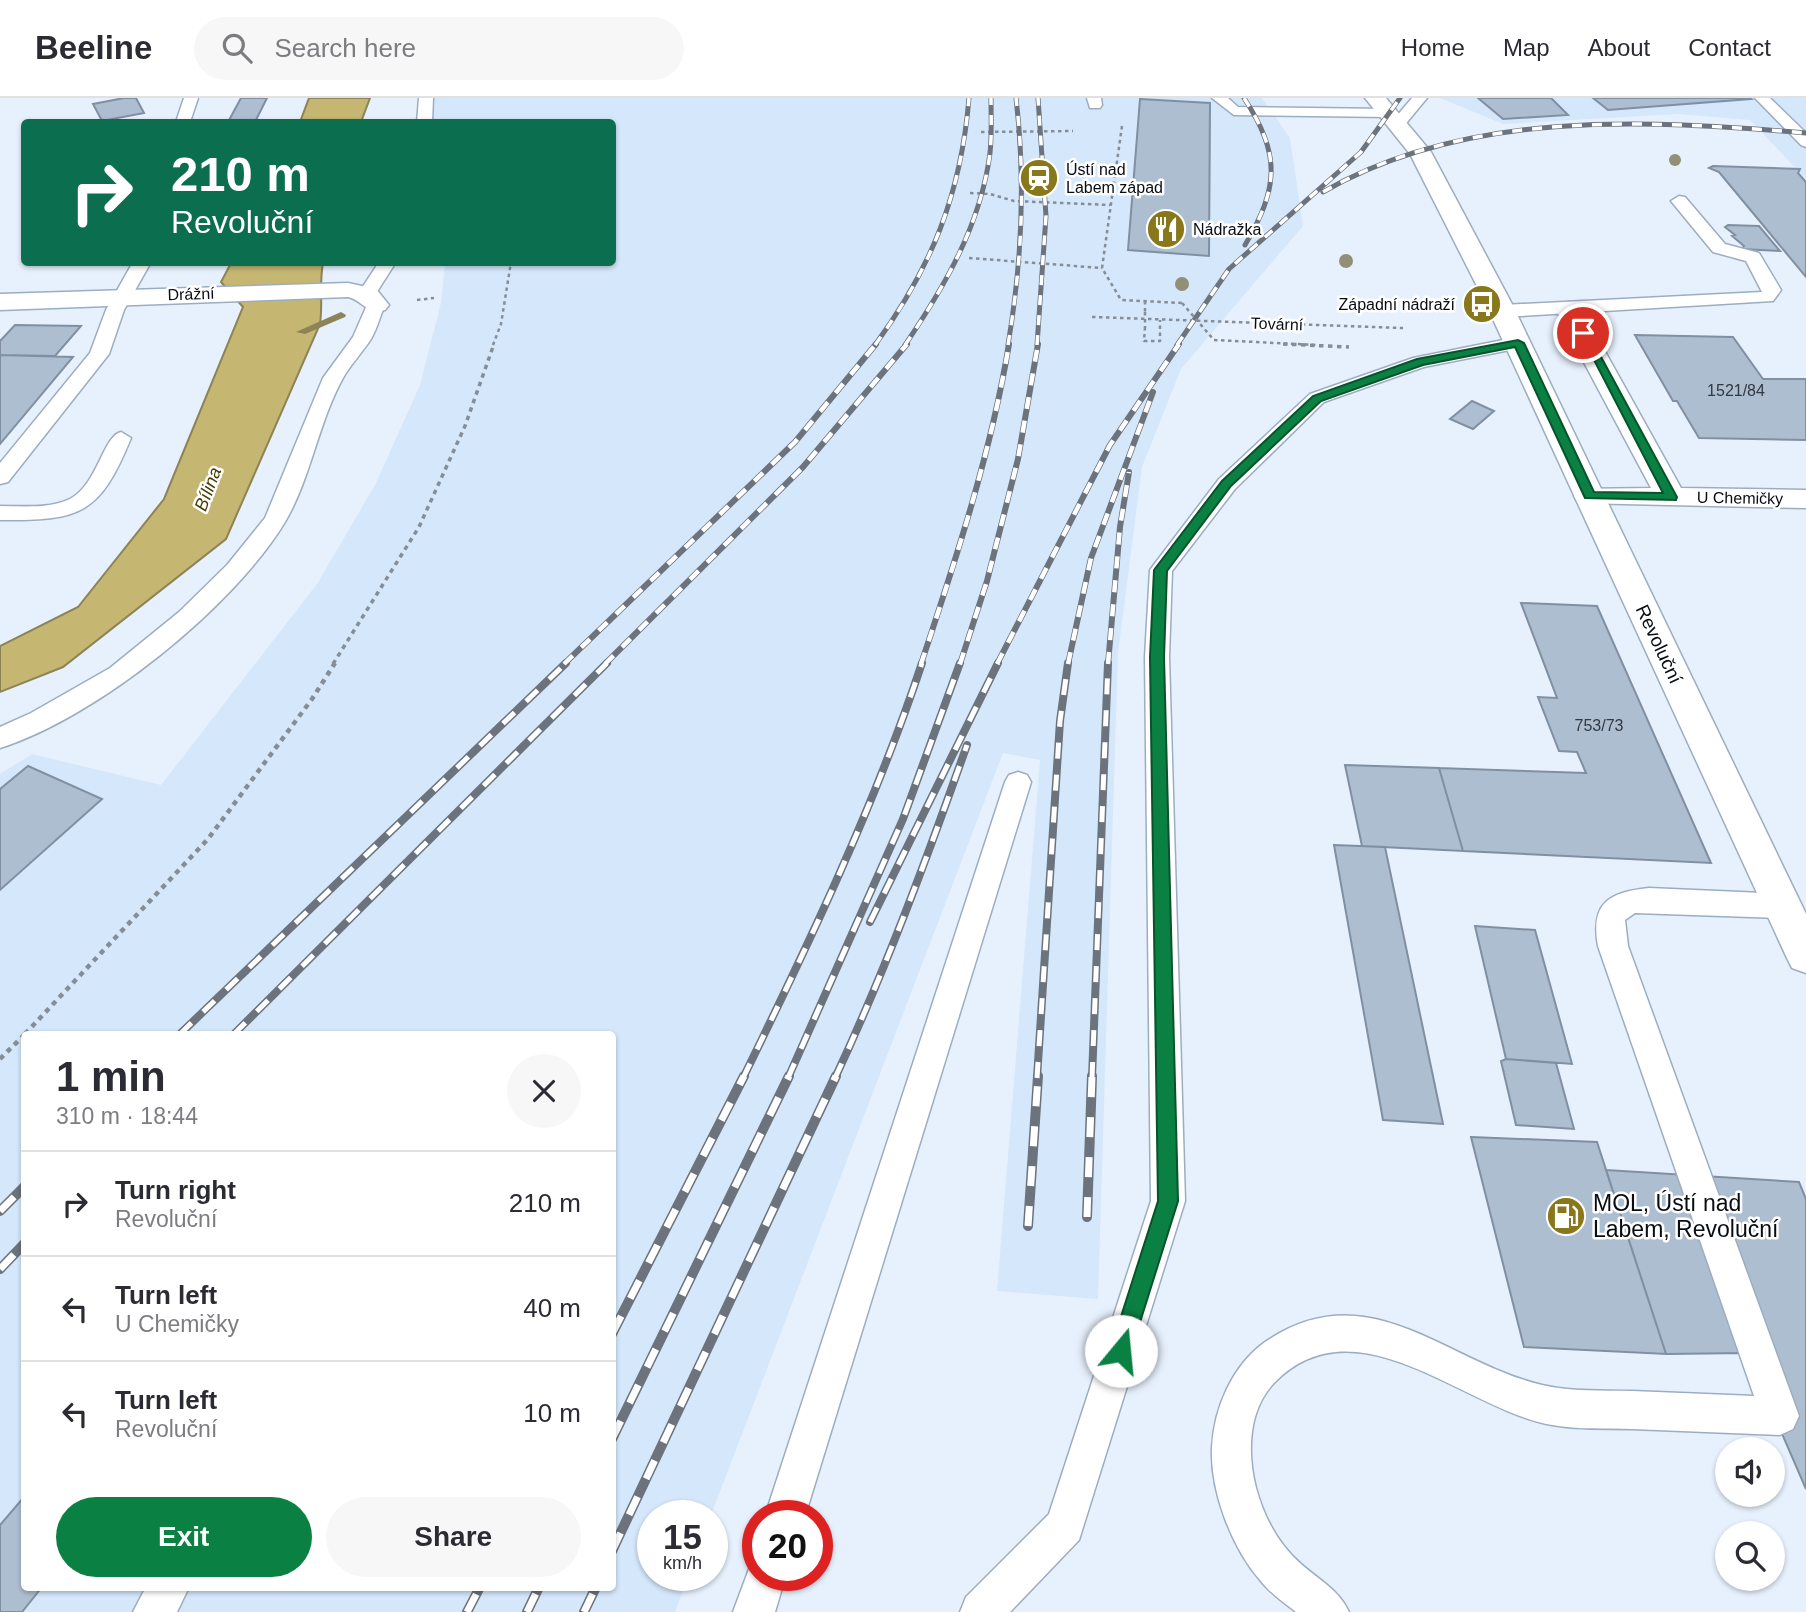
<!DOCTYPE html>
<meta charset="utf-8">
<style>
:root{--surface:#fff;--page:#f7f7f7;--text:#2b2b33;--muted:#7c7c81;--line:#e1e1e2;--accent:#0b8043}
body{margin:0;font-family:Arial,sans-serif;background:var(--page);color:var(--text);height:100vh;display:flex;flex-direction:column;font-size:26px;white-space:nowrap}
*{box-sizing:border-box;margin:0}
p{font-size:23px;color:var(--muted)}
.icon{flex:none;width:38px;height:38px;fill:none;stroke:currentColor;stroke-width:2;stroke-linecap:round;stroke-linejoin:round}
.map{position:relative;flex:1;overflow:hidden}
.panel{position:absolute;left:21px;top:933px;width:595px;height:560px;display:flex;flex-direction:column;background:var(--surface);border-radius:7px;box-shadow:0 2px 5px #0004}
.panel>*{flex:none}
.hud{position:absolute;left:21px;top:21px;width:595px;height:147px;border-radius:7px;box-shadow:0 2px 5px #0004;background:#0b6e4f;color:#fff;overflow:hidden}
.tools{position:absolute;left:1715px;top:1339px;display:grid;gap:14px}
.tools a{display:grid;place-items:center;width:70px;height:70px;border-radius:50%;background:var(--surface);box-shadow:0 2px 5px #0004;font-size:35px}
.speed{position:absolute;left:637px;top:1402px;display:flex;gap:14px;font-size:35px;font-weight:700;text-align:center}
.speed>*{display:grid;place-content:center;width:91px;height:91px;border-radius:50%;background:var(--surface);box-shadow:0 2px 5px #0004;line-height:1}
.speed small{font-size:18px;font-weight:400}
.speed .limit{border:10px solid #d22;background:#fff;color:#111}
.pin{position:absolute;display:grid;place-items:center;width:60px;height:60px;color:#fff;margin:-30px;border:4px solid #fff;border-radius:50%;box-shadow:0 2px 7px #0007}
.me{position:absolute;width:77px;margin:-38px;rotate:17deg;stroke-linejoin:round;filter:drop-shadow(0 0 5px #0008)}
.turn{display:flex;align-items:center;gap:24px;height:147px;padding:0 35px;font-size:32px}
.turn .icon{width:91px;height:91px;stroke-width:2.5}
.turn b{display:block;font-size:49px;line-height:60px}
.round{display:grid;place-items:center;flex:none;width:74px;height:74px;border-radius:37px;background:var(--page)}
.overview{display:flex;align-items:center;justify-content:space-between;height:119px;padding:0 35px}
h1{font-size:42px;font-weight:600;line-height:52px}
.primary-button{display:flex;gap:14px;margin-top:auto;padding:14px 35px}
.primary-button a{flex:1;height:80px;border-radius:42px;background:var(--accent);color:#fff;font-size:28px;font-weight:600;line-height:80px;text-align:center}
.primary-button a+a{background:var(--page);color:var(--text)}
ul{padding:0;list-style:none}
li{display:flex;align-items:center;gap:21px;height:105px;padding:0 35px;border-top:2px solid var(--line)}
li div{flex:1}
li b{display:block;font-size:26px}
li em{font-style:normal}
header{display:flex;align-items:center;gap:42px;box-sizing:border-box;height:98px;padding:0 35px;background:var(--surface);border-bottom:2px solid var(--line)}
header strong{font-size:33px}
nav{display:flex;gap:38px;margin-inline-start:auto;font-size:24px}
.search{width:490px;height:63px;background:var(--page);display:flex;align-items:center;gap:18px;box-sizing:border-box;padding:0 24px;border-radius:38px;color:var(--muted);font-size:26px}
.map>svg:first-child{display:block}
.built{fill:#d5e7fb;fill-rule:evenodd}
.water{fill:#c5b672;stroke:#8c8356;stroke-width:2}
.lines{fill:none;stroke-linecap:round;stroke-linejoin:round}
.stream{fill:#8c8356;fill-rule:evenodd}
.building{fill:#adbed0;stroke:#808fa1;stroke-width:2}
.service-casing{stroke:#9dadc0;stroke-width:3}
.minor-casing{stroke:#9dadc0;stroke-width:3}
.tertiary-casing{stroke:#9dadc0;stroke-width:3}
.path-far2{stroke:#858d96;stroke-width:2.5;stroke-dasharray:3.5 3.5;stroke-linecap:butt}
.path-far1{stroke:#858d96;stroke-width:3.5;stroke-dasharray:4.5 4.5;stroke-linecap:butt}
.path{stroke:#858d96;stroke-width:4.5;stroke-dasharray:5 5;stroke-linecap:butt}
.service{fill:#fff;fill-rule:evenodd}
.minor{fill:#fff;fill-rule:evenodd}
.tertiary{fill:#fff;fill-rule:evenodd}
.rail-far3-casing{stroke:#6c737c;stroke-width:5}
.rail-far2-casing{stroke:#6c737c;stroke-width:6}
.rail-far1-casing{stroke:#6c737c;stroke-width:8}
.rail-casing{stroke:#6c737c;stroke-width:10}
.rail-far3{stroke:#fff;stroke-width:3.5;stroke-dasharray:10;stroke-linecap:butt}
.rail-far2{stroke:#fff;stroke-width:4.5;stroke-dasharray:12;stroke-linecap:butt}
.rail-far1{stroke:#fff;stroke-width:5;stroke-dasharray:16;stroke-linecap:butt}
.rail{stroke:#fff;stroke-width:7;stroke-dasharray:20;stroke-linecap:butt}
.path-bridge{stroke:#858d96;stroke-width:2.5;stroke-dasharray:3.5 3.5;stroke-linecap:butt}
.tree{fill:#919076}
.route{fill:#0b8043;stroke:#07532c;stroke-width:2}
.labels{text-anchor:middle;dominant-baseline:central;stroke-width:5;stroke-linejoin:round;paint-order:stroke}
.far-poi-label{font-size:16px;fill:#080d13;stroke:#fff;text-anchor:start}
.far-street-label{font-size:16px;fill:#080d13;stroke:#fff}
.number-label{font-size:16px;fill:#313942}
.far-water-label{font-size:18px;font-style:italic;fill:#473d03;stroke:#fff}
.street-label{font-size:19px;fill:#080d13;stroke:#fff}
.near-poi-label{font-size:23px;fill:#080d13;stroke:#fff;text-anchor:start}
</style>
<header>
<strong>Beeline</strong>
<div class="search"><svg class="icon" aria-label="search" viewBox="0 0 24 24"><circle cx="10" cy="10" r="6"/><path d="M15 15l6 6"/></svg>Search here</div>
<nav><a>Home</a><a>Map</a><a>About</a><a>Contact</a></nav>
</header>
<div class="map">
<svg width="1806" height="1514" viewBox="0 0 1806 1514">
<rect width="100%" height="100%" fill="#e7f1fd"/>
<path class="built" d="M427 0H1262L1290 40 1303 128 1181 271 1142 369 1118 555 1098 1201 997 1193 1040 662 1003 655 711 1417 653 1418V1477H689L675 1514H0V676L32 656 161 687 317 486 375 387 420 287 441 205 445 165 612 164V24H430ZM24 936H612V1489H24Z
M1440 0H1806V81L1750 22 1678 16 1503 26Z"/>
<path class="water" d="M309 0H370L361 24H300Z
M231 165H323C319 185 323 205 320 226L226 441 63 569 0 594V548L78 509 164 401 243 209 221 184Z"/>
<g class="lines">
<path class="stream" d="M341 214 346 217 345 219 305 236 296 234Z"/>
</g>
<path class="building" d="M124 0H136L144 15 102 23 93 6Z
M241 0H267L255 24H228Z
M1478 0H1551L1568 17 1503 21Z
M1593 0H1749L1751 1 1608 12Z
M1140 1 1210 5 1209 158 1128 152Z
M1713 68 1800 71 1798 75 1806 84V179L1719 74 1709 70Z
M1728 127 1759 128 1780 153 1742 151 1744 148 1732 138 1735 137 1725 129Z
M15 227 81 228 55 258 0 257V243Z
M1635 237 1733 239 1763 281H1806V342L1699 340 1677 303H1673Z
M0 257 73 259 0 346Z
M1472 303 1494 313 1473 331 1450 321Z
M1521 505 1597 508 1711 765 1463 753 1439 670 1586 675 1577 654 1559 653 1538 599 1557 600Z
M1345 667 1439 670 1463 753 1362 748Z
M28 668 102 701 0 792V691Z
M1334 747 1385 749 1443 1026 1383 1022Z
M1475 828 1535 832 1572 966 1506 961Z
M1506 961 1556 965 1574 1031 1516 1027 1501 963Z
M1471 1039 1597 1044 1666 1256 1524 1249Z
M1606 1072 1799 1084 1806 1101V1391L1747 1255 1666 1256Z
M24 1399V1489H42L22 1514H0V1427Z"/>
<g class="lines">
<g class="service-casing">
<path id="service" d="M184 0H198L190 24H176Z
M419 0H433L432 24H417Z
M1087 0H1101L1102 7 1100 10H1090Z
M1212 0H1228L1238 9 1389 11 1396 15 1389 19 1234 17Z
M1412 0H1427L1403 29H1393L1390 26Z
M1755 0H1770L1806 35V49L1801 47Z
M1679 98 1685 99 1725 146 1759 155 1781 192 1773 203 1503 219 1494 213 1503 207 1762 194 1746 163 1713 154 1671 103Z
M133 164H151L124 212 109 256 8 384 0 386V365L90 255 106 212Z
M379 164H396L373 200H361L358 196Z
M376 202 385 207C380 218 377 231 371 241 362 255 350 267 343 280 318 325 311 380 285 424 233 510 96 620 0 650V629L31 615 110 570 179 514 227 467 265 420 323 280 353 239 367 207Z
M1518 239 1525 241 1527 245 1525 249 1424 269 1324 304 1235 391 1172 473 1169 559 1185 1103 1079 1442 1010 1514H960L966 1499 1049 1416 1151 1103 1145 559 1150 472 1219 381 1310 296 1413 260Z
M121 334 131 340C100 416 81 423 0 422V408C23 408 49 411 70 401 98 386 103 338 121 334Z
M1018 674 1027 677 1031 684 805 1418H765L1005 684 1009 677Z
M1649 790 1783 796 1793 800 1797 808 1793 816 1783 820 1635 815 1625 822 1628 848 1799 1318 1793 1331 1780 1337C1731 1335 1681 1333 1632 1331 1605 1330 1579 1332 1552 1327 1465 1312 1356 1200 1274 1285 1248 1312 1247 1355 1256 1390 1264 1419 1278 1446 1301 1466 1319 1482 1339 1492 1349 1514H1296C1283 1504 1270 1495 1260 1482 1232 1450 1210 1393 1212 1350 1214 1310 1232 1268 1265 1244 1368 1173 1445 1264 1542 1287 1572 1294 1602 1292 1632 1293 1673 1295 1714 1296 1754 1298L1598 848C1590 805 1609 794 1649 790Z
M758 1460V1477H786L775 1514H733L752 1463Z
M146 1489H189L177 1514H133Z"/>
</g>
<g class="minor-casing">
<path id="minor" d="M348 185 376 191 389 207 385 212C366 217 364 203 348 199L0 212V196Z
M1569 204 1578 207 1582 212 1681 390 1806 392V410L1578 405 1574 398 1578 391 1651 390 1556 212 1560 207Z"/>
</g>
<g class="tertiary-casing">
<path id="tertiary" d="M1365 0H1386L1431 54 1512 206 1806 816V875L1792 870 1786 858 1486 206 1410 56Z"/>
</g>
<path class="path-far2" d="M1122 28 1102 170 1121 202 1182 205
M981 34 1073 33
M970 95 990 96 1014 103 1110 107
M969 160 1102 170
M417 202 434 200
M1145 203V214
M1092 219 1403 230
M1145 229 1144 243H1160V222
M1214 242 1317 247
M493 247 501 226 511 164"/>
<path class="path-far1" d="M1283 246 1349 249
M333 566 419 429 465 328 494 246"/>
<path class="path" d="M25 936 208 741 312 601 335 565
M0 961 24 937"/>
<use href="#service" class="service"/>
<use href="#minor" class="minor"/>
<use href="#tertiary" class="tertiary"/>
<g class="rail-far3-casing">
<path id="rail-far3" d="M1244 0C1281 57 1279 89 1245 147
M1323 94C1468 11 1646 22 1806 35
M875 247C932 169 961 96 969 0
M905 247C945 188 981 126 990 55 992 37 991 18 991 0
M1008 247C1022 164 1026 84 1016 0
M1037 247 1046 118 1038 0
M1177 247 1229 171 1361 54 1400 0"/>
</g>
<g class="rail-far2-casing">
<path id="rail-far2" d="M564 566 795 344 876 246
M605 566 803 369 907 246
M921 566C956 461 991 355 1009 246
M960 566 987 483 1018 361 1038 246
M997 566 1110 347 1179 246
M1068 566 1091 460 1153 294
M1108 566 1120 429 1129 374"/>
</g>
<g class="rail-far1-casing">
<path id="rail-far1" d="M870 824 998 565
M180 936 566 565
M234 936 607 565
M743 980C809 845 875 707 922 565
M788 980 903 721 960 565
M835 980C886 871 927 760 967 647
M1037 980 1060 623 1068 565
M1092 980 1108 565"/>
</g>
<g class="rail-casing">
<path id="rail" d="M0 1113 24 1089
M1087 1119 1092 978
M1028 1128 1038 978
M0 1171 24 1146
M612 1236 744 978
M612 1341 789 978
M612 1453 836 978
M467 1514 480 1489
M527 1514 539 1489
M584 1514 596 1489"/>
</g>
<use href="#rail-far3" class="rail-far3"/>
<use href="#rail-far2" class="rail-far2"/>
<use href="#rail-far1" class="rail-far1"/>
<use href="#rail" class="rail"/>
<path class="path-bridge" d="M1182 205 1214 242
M1145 214V229"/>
</g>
<g class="tree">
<circle cx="1675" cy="62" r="6"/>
<circle cx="1346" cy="163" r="7"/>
<circle cx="1182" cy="186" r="7"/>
</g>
<path class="route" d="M1579 233 1588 235 1677 399 1676 402 1585 400 1515 249 1423 267 1321 303 1231 388 1167 473 1164 559 1178 1103 1131 1253 1128 1260 1121 1263 1113 1260 1110 1253 1158 1103 1150 559 1154 472 1222 383 1313 298 1417 261 1518 242 1524 245 1594 394 1663 395Z"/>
<defs>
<g id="station-disc" transform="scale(2.0125)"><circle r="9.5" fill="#89771b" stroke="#fff"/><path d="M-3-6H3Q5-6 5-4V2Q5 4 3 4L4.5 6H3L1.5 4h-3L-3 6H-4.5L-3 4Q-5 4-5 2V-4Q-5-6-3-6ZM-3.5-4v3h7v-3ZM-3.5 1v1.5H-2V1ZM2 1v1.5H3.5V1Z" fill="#fff"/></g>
<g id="restaurant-disc" transform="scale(2.0125)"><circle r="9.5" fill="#89771b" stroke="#fff"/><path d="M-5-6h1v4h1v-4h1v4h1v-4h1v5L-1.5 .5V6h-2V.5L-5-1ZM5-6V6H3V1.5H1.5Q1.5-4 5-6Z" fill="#fff"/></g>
<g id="bus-disc" transform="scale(2.0125)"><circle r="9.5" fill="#89771b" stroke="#fff"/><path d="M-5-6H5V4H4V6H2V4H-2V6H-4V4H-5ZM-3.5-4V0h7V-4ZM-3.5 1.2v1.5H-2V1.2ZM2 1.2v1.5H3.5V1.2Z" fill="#fff"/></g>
<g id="fuel-disc" transform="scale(2.0125)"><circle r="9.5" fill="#89771b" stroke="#fff"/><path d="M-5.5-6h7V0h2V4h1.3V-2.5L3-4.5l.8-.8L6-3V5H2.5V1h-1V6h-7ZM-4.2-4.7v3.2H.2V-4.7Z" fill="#fff"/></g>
</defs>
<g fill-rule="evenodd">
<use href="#station-disc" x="1039" y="80"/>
<use href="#restaurant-disc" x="1166" y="131"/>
<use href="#bus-disc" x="1482" y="206"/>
<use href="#fuel-disc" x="1566" y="1118"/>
</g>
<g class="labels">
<g class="far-poi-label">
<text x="1066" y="71">Ústí nad<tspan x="1066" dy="18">Labem západ</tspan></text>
<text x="1193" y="131">Nádražka</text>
<text x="1455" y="206" text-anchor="end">Západní nádraží</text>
</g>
<g class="far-street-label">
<text transform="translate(191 196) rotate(-2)">Drážní</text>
<text transform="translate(1277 226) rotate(2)">Tovární</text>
<text transform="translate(1740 400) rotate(1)">U Chemičky</text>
</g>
<g class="number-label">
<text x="1736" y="292">1521/84</text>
<text x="1599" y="627">753/73</text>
</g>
<g class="far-water-label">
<text transform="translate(208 391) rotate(-69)">Bílina</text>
</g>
<g class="street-label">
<text transform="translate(1659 546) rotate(65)">Revoluční</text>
</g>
<g class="near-poi-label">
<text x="1593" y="1105">MOL, Ústí nad<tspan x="1593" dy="26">Labem, Revoluční</tspan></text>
</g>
</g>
</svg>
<div class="tools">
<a><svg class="icon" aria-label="sound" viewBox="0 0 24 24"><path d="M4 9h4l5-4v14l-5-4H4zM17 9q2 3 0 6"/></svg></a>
<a><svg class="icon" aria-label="search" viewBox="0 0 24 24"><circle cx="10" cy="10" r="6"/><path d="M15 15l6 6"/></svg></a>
</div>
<div class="speed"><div>15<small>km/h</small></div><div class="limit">20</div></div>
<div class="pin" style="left:1583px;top:235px;background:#d93025"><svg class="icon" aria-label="arrive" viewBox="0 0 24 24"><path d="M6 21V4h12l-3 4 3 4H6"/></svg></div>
<svg class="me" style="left:1121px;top:1253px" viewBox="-20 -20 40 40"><circle r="19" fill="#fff"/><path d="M0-13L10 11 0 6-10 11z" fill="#0b8043"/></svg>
<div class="hud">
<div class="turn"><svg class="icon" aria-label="right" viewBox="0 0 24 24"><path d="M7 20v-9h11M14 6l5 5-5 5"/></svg><div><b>210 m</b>Revoluční</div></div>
</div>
<section class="panel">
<div class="overview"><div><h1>1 min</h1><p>310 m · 18:44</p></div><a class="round"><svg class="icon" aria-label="close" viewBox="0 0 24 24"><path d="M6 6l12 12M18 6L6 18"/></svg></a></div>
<ul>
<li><svg class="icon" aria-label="right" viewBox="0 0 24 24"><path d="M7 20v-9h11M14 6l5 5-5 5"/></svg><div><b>Turn right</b><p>Revoluční</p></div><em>210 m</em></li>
<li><svg class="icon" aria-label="left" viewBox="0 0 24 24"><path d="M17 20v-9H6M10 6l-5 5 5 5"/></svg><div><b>Turn left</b><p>U Chemičky</p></div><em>40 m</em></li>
<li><svg class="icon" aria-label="left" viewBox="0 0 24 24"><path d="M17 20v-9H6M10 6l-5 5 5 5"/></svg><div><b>Turn left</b><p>Revoluční</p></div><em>10 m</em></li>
</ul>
<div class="primary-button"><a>Exit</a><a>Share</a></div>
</section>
</div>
